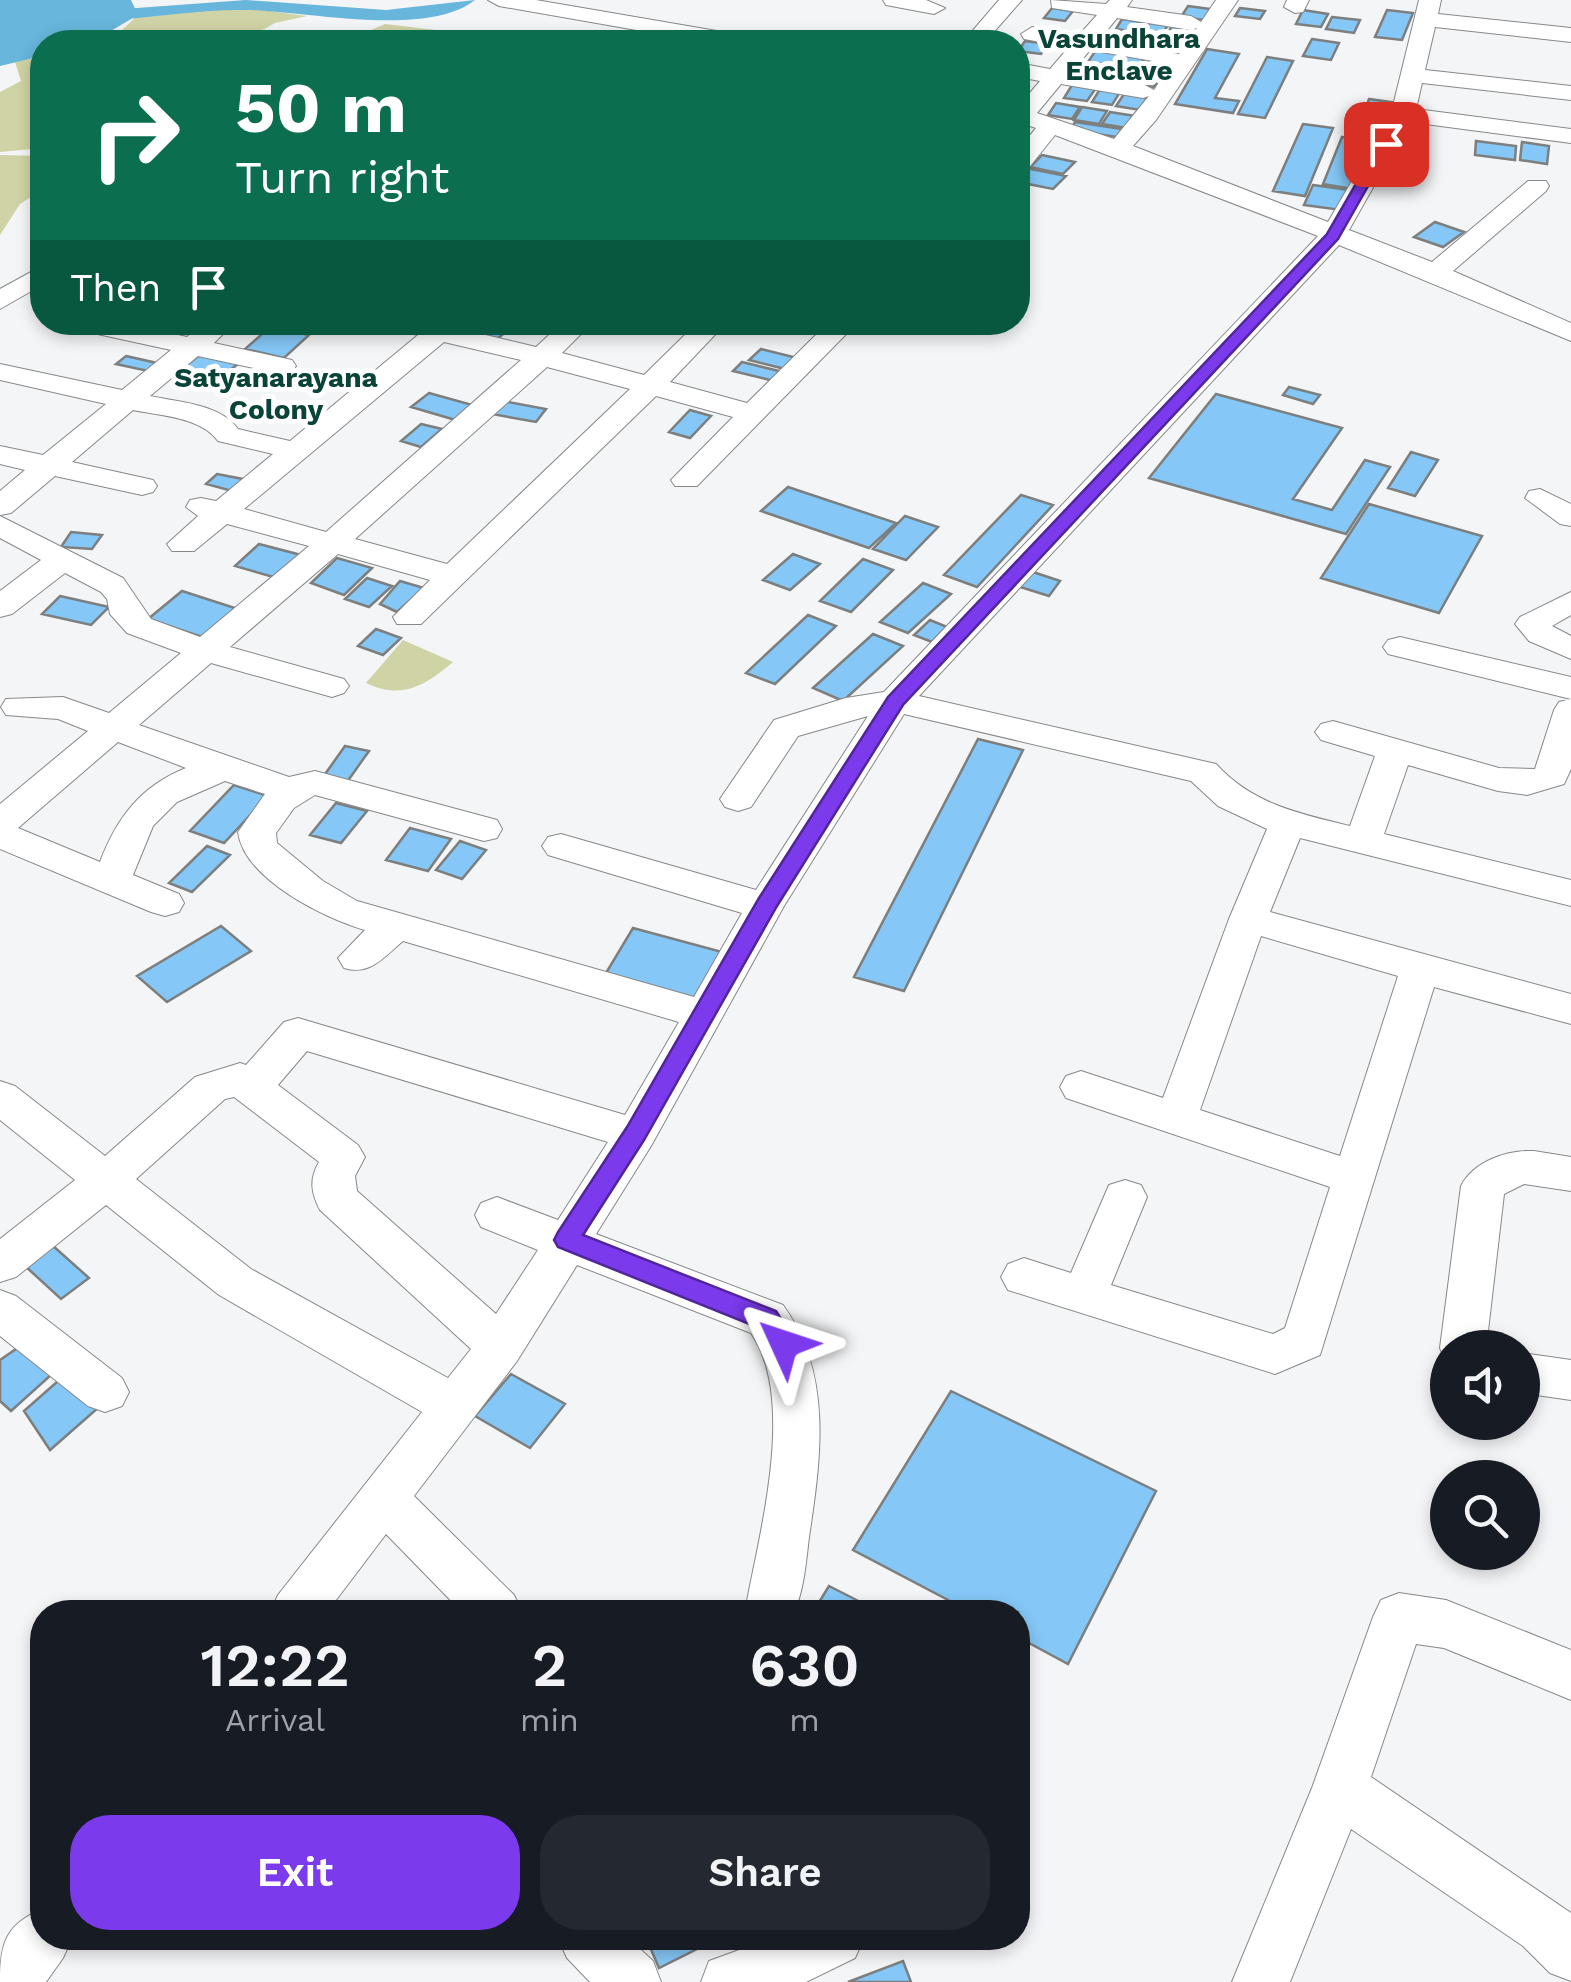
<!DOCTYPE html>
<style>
:root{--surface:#171b24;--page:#242831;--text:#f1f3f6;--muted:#9ea1a6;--accent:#7c3aed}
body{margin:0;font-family:"Work Sans",sans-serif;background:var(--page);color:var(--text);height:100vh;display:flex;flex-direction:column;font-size:38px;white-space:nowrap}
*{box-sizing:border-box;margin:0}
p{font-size:32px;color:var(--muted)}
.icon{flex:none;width:55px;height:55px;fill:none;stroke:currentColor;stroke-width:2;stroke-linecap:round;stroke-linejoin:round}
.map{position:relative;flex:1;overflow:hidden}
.drawer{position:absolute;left:30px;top:1600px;width:1000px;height:350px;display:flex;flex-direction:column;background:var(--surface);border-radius:40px;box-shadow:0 5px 15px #0003}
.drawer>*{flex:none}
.hud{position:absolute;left:30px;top:30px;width:1000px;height:305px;border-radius:40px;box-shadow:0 5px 15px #0003;background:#0b6e4f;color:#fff;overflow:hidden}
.tools{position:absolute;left:1430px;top:1330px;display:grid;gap:20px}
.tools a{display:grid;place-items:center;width:110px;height:110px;border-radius:50%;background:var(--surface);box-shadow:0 5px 15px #0003;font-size:50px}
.pin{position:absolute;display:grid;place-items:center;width:85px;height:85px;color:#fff;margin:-42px;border-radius:20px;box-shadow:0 5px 15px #0006}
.me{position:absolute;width:110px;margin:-55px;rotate:312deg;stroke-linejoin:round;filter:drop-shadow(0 0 8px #0008)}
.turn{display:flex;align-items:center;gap:35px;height:210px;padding:0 40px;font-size:45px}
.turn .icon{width:130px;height:130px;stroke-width:2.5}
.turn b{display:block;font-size:70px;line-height:85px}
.then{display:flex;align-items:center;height:95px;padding:0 40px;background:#0003;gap:20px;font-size:38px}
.eta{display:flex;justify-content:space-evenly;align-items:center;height:170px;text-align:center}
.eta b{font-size:60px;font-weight:600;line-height:70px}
.action{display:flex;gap:20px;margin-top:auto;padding:20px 40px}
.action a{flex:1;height:115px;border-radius:40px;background:var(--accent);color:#fff;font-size:40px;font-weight:600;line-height:115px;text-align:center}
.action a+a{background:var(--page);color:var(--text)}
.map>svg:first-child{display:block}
.green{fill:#d0d3a5}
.water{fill:#68b6dc}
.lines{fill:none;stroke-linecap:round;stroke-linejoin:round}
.canal{fill:#68b6dc;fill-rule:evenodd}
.building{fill:#85c7f6;stroke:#7d7e7e;stroke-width:2.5}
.minor-casing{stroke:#878889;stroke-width:2}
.minor{fill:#fff;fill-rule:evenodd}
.route{fill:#7c3aed;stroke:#51269a;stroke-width:2.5}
.labels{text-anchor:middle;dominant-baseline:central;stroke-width:10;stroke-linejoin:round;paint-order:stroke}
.far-neighbourhood-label{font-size:28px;font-weight:bold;fill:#0a4337;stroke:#fff}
</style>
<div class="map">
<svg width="1571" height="1982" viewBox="0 0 1571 1982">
<rect width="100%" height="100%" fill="#f4f5f6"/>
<path class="green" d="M232 6 307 16 275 23 241 42H109L138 15Z
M385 24 461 33 447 42H363L371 30Z
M42 57V148L0 152V92L21 81 15 62Z
M0 155 42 156V190L20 204 0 235Z
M403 640 453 662C425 686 401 700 366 683Z"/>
<path class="water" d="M0 0H131L138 15 92 42H42V56L0 66Z"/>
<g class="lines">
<path class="canal" d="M246 0 386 10 475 0C427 38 306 11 247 10 205 9 164 16 123 19L115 14 123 9Z"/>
</g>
<path class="building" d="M1188 6 1210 9 1204 20 1181 17Z
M1052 8 1073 11 1065 21 1044 18Z
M1240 8 1265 11 1260 19 1235 16Z
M1303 10 1328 14 1321 27 1296 24Z
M1387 10 1413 13 1402 40 1375 37Z
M1332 17 1360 20 1354 33 1326 29Z
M1122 19 1143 22 1137 32 1116 29Z
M1148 23 1168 25 1161 36 1141 33Z
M1172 26 1194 29 1187 40 1165 37Z
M1138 35 1160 38 1154 49 1131 45Z
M1165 39 1189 42 1182 54 1158 51Z
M1312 39 1339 43 1331 60 1303 56Z
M1025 41 1048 44 1041 54 1018 51Z
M1207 49 1239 54 1215 98 1239 101 1233 113 1175 104Z
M1096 50 1119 54 1111 65 1088 62Z
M1122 54 1145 58 1137 69 1115 66Z
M1267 57 1293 61 1265 118 1238 114Z
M1149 60 1172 63 1166 74 1142 70Z
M1114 67 1136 70 1129 83 1106 79Z
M1140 72 1161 75 1154 87 1133 84Z
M1072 85 1096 88 1087 101 1064 98Z
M1100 89 1120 92 1112 105 1092 102Z
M1124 94 1147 98 1140 110 1116 106Z
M1369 99 1398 103 1384 140 1355 136Z
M1056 103 1080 107 1072 119 1048 115Z
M1082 107 1107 111 1099 124 1074 120Z
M1110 112 1135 116 1127 128 1102 124Z
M1075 122 1122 129 1117 137 1070 130Z
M1303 124 1333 128 1305 196 1273 191Z
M1342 137 1376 142 1358 190 1323 184Z
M1476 141 1516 146 1515 160 1475 155Z
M1522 142 1549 146 1547 164 1520 160Z
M1042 155 1075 162 1063 174 1030 167Z
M1026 168 1066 176 1053 189 1018 182Z
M1313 185 1349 190 1341 210 1304 205Z
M1435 222 1464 232 1443 247 1414 237Z
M471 322H492L512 327 497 339 462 330Z
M270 327 309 335 284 358 245 349Z
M761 349 797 358 785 369 749 360Z
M201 354 238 364 209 386 172 376Z
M126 356 157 363 148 371 116 364Z
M742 362 783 372 774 381 733 371Z
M1289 387 1320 395 1313 404 1283 395Z
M429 393 476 406 459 421 411 407Z
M1216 394 1342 428 1293 499 1332 510 1365 460 1390 467 1346 534 1149 478Z
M503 401 546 409 536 422 492 414Z
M690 410 711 416 690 438 669 432Z
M421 424 442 429 421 447 401 441Z
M1411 452 1438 460 1415 496 1388 488Z
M217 474 248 480 232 491 206 484Z
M788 487 896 523 869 548 761 511Z
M1021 495 1053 505 977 587 944 575Z
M1369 504 1482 536 1439 613 1321 578Z
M905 516 938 527 906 560 873 549Z
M71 532 102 535 92 549 61 547Z
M259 544 301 555 277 578 235 566Z
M793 554 820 564 790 590 763 580Z
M337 558 372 568 344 595 311 583Z
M863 559 893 570 851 612 820 601Z
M1027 570 1060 581 1049 596 1014 585Z
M367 578 392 586 369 607 345 599Z
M400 581 424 588 397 612 380 604Z
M923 583 951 594 908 633 880 622Z
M182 591 238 609 205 638 148 619Z
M60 596 109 607 91 625 42 614Z
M808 615 836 626 775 684 746 673Z
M930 620 947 627 932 642 914 635Z
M376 629 401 638 383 655 358 646Z
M873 634 903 646 843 701 813 688Z
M978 739 1023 750 904 991 854 977Z
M345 746 369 751 347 782 323 777Z
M234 785 268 796 224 843 190 831Z
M336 803 367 811 341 843 310 835Z
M410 828 451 839 428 871 386 860Z
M460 841 486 850 462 879 436 870Z
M207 846 230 855 192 892 169 883Z
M221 926 251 951 167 1002 137 976Z
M633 928 722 952 695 998 606 973Z
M52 1245 89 1278 61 1299 24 1265Z
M26 1342 61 1366 11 1411 0 1401V1360Z
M66 1374 98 1408 50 1450 24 1411Z
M511 1374 565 1404 530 1448 475 1416Z
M951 1391 1156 1491 1068 1664 1018 1637V1612H971L853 1550Z
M829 1586 880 1612H813Z
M646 1938H711L713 1941 659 1968Z
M903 1961 911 1982H848Z"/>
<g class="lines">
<g class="minor-casing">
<path id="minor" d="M488 0H536L740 35 751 42H705L499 6Z
M883 0H926L945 8 934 14 886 5Z
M999 0H1022L985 42H963Z
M1051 0 1106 4 1110 0H1132L1127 7 1191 16 1201 22 1216 0H1238L1156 120 1133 146 1328 222 1391 114 1419 0H1441L1438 14 1571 28V42L1435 27 1425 70 1571 86V100L1422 83 1416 109 1571 129V143L1410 122 1349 230 1432 262 1528 181H1546L1549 186 1546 191 1453 271 1571 323V341L1339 245 919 696 1216 764C1252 804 1300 814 1350 826L1375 756 1321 740 1315 732 1321 724 1333 721 1499 768 1535 769 1554 710 1559 702 1571 699V769L1564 784 1527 795 1498 791 1408 765 1384 834 1571 880V906L1300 838 1270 912 1571 994V1024L1434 987 1320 1355 1275 1374 1008 1290 1001 1277 1008 1264 1024 1258 1071 1273 1109 1185 1125 1180 1141 1185 1147 1197 1111 1285 1273 1334 1285 1328 1330 1187 1066 1098 1060 1087 1066 1076 1081 1071 1163 1098 1229 919 1267 829 1218 806 1191 781 904 714 784 906 651 1146 596 1234 783 1305C833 1374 821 1458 809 1537 806 1562 804 1590 794 1612H752L747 1601C761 1527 796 1398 751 1333L577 1265 517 1361 414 1496 514 1595 522 1612H462L386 1534 327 1612H270L278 1595 422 1412 219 1295 106 1205 16 1277 0 1282V1239L75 1180 0 1120V1081L15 1086 105 1156 195 1077 240 1063 246 1065 284 1022 298 1018 625 1115 679 1022 403 941C384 957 370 976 344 968L338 958 365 930C324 918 244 879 238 832L265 794 225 781 177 802 153 826 133 875 179 894 184 903 179 912 165 916 151 912 0 849V804L88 731 58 719 6 715 1 707 6 699 63 697 109 713 181 653 127 633 110 614 107 599 101 592 65 573 12 614 0 617V591L41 560 0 538V516L123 578 151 619 200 637 309 546 227 524 194 551H172L167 544 198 516 186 507 190 500 201 498 216 501 273 454 218 441C201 417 161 416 133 410L72 462 153 480 157 486 153 492 142 495 55 476 11 513 0 515V491L25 470 0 464V446L43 455 106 404 0 380V364L122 390 171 350 70 328 67 322H120L187 337 205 322H235L214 343 292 360 296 366 292 372 282 374 198 356 150 396C178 402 221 404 238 429L290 441 418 335 387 328 384 322H464L460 329 536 347 563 322H593L562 353 644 375 698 322H727L670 382 747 403 829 322H858L697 486H675L671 480 733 417 656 396 421 624H397L393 617 430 580 338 554 230 647 344 679 349 686 344 693 332 697 211 663 139 725 289 777 315 771 497 820 502 829 497 838 484 841 315 795 294 808 276 833 277 843 323 881 357 901 694 997 742 913 548 855 542 846 548 837 561 834 756 890 868 716 798 736 751 807 738 811 725 807 720 799 774 720 846 698 884 692 1318 236 1055 135 1027 170 1018 172V150L1036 128 1018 122V107L1040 81 1018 77V63L1050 69 1069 47 1024 39 1021 34 1032 27 1079 35 1097 15 1052 8ZM1117 18 1191 30 1197 28 1179 54 1100 39ZM1090 50 1170 64 1172 63 1154 90 1143 84 1072 72ZM1061 84 1143 98 1149 96 1114 139 1037 113ZM444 342 521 360 326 532 244 509ZM547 367 630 389 447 564 355 539ZM118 742 186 768C141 786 117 817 100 862L18 828ZM1261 936 1398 976 1340 1156 1200 1110ZM307 1051 608 1142 558 1220 497 1197 481 1203 475 1215 481 1227 538 1250 496 1314 357 1191 355 1176 365 1157 358 1145 278 1085ZM234 1097 319 1162C309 1179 311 1193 320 1210L471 1349 448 1378 251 1269 136 1179 225 1099Z
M1287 0H1309L1303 12 1295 13 1284 7Z
M42 266V285L0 309V289Z
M1540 489 1571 504V526L1560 524 1525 498 1529 491Z
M1571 592V615L1552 626 1571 636V659L1529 641 1515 624 1520 617Z
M1400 637 1571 677V699L1388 654 1383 647 1388 640Z
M1534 1151 1571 1157V1191L1524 1184 1504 1194 1486 1348H1448L1446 1362 1440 1348 1461 1186C1474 1161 1507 1150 1534 1151Z
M0 1290 16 1296 122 1378 129 1392 122 1406 105 1412 88 1406 0 1336Z
M1522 1353 1571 1360V1400L1522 1393Z
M1399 1593 1446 1600 1571 1650V1700L1444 1648 1416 1644 1371 1777 1571 1913V1981L1550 1973 1523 1946 1351 1829 1290 1982H1232L1312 1788 1373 1617 1381 1600Z
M42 1909V1938H72L63 1958 46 1982H0C0 1944 5 1925 42 1909Z
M558 1938H628L653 1961 661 1982H590L567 1958Z
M772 1938H864L855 1958 806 1982H701L709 1961Z"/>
</g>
<use href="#minor" class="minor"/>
</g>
<path class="route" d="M1386 140 1392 144 1338 239 903 705 777 906 644 1140 583 1235 776 1311 797 1344 793 1351C774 1358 767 1341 757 1327L558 1247 554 1240 558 1232 627 1127 759 898 888 697 1327 234 1379 144Z"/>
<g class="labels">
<g class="far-neighbourhood-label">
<text x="1119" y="38">Vasundhara<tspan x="1119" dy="32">Enclave</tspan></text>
<text x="276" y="377">Satyanarayana<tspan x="276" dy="32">Colony</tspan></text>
</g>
</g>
</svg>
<div class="tools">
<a><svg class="icon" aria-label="sound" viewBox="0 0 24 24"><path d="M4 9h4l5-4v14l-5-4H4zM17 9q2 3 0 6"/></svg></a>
<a><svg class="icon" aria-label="search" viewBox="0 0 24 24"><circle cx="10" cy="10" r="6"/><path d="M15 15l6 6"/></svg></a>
</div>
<div class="pin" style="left:1386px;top:144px;background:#d93025"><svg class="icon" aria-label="arrive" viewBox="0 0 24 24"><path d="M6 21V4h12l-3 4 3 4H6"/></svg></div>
<svg class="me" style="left:784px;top:1344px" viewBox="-20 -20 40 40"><path d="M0-17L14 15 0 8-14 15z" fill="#7c3aed" stroke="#fff" stroke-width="4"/></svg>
<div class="hud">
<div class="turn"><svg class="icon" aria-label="right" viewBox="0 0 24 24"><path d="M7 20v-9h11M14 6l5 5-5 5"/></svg><div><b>50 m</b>Turn right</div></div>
<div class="then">Then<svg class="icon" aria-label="arrive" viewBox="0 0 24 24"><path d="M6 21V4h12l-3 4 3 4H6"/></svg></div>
</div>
<section class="drawer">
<div class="eta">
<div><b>12:22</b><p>Arrival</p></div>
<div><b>2</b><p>min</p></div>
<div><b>630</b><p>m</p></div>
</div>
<div class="action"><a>Exit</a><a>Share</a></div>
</section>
</div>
